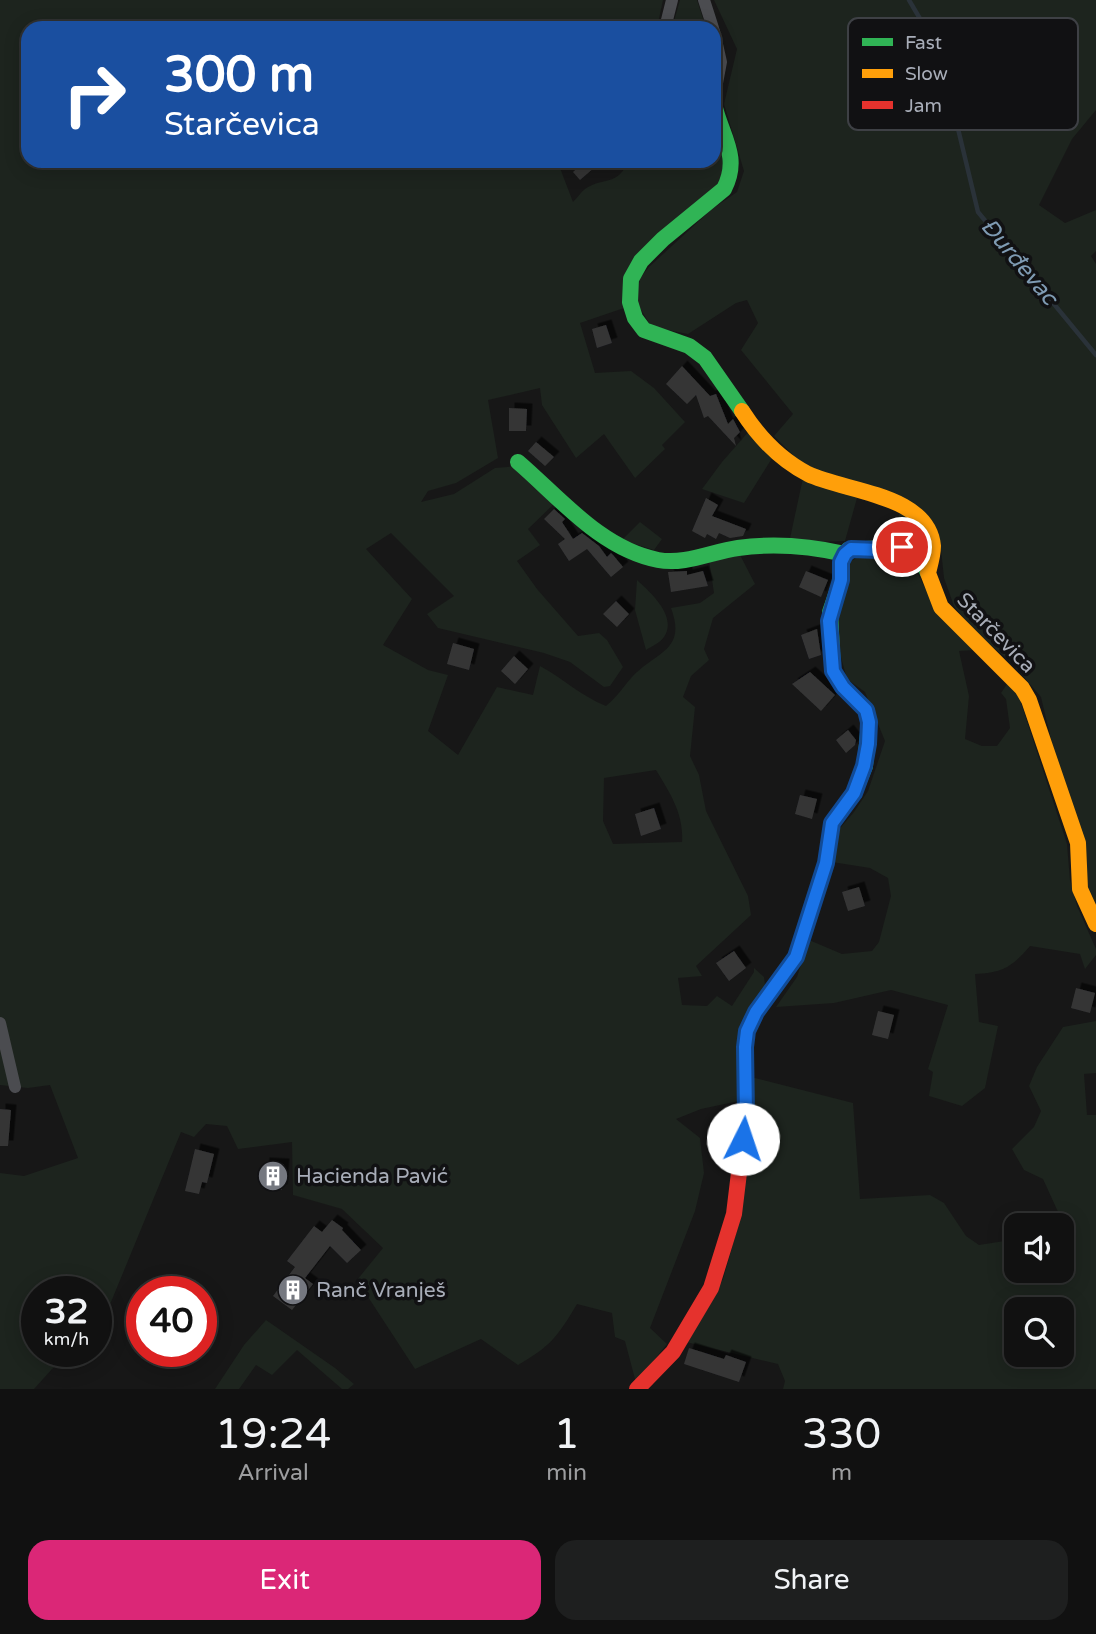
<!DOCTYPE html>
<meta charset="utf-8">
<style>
:root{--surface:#111;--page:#1e1f1f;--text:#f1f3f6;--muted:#9c9d9f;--line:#303131;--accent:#db2777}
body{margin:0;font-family:"Varela Round",sans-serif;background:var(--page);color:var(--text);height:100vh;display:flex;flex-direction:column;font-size:26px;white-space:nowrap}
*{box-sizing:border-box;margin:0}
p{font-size:23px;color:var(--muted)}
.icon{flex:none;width:38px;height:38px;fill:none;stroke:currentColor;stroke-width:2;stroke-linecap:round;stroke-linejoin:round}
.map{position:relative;height:1389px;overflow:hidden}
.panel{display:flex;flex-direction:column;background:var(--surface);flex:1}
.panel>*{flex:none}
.guide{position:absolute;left:21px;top:21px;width:700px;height:147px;border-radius:21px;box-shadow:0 4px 18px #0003,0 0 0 2px var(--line);background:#1a4fa0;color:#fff;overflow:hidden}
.fabs{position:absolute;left:1004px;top:1213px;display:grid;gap:14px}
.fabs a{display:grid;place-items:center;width:70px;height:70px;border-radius:14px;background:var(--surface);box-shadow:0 4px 18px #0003,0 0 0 2px var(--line);font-size:35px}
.speed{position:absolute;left:21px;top:1276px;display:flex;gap:14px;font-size:35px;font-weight:700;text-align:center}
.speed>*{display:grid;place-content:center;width:91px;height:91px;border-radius:50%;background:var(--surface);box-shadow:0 4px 18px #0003,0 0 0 2px var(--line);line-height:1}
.speed small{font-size:18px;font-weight:400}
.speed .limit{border:10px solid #d22;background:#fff;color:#111}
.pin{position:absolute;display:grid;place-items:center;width:60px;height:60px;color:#fff;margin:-30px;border:4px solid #fff;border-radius:50%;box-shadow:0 2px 7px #0007}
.me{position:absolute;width:77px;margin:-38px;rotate:4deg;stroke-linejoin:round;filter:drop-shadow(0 0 5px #0008)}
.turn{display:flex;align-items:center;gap:24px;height:147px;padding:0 28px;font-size:32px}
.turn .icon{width:91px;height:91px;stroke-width:2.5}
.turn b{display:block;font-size:49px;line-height:60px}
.eta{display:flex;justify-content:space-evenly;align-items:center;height:119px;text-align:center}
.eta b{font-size:42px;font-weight:600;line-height:49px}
.action{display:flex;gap:14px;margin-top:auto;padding:14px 28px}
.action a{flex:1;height:80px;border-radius:21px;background:var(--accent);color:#fff;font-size:28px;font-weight:600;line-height:80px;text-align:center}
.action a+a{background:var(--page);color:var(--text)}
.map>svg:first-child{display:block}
.green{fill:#1d241e;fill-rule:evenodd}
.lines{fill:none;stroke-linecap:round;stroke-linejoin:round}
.stream{stroke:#2a3239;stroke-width:4.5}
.building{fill:#353536;filter:url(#shadow)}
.street{stroke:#4b4c50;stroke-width:12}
.fast{stroke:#30b455;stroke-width:16}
.slow{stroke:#ff9f0a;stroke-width:16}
.jam{stroke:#e5322d;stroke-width:16}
.route-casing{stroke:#114b97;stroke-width:18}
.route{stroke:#1a73e8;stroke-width:12}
.labels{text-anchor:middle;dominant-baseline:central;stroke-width:7;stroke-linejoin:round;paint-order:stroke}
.street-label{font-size:21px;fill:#a8adb8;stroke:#111113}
.poi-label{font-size:21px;fill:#a8adb8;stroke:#111113;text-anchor:start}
.water-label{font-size:23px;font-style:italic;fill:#7f9bb3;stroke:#111113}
.key{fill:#111113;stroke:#3e4045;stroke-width:2}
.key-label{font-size:19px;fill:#a8adb8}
</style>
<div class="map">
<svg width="1096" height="1389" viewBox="0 0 1096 1389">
<defs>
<filter id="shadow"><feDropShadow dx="5.5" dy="-5.5" stdDeviation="0" flood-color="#0009"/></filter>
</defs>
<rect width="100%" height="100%" fill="#171717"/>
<path class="green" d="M0 0H663L657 28H28V161H562L560 168 573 202C577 198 581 192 585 189 602 177 619 186 628 161H714V127L724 158 720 189 640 253 624 308 580 323 595 373 631 371 654 388 685 422 662 445 665 449 635 478 604 434 576 458 542 405 540 388 488 400 498 458 456 483 428 491 421 502 454 494 495 468 518 466 556 502 528 529 540 545 517 561 537 589 578 636 599 633 607 640 623 667 610 686 604 687 570 662 544 653 438 628 427 614 454 596 391 533 366 549 412 599 383 645 428 670 448 675 428 731 458 755 497 687 533 695 540 666C564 679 581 696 606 706 617 697 623 687 632 677 656 651 687 651 671 608L700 603 714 593 709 560 739 553 755 584 713 618 704 649 709 660 691 676 683 697 695 707 690 756 699 775 706 811 748 896 751 915 696 966 702 976 678 978 682 1005 707 1006 717 996 732 1006 754 972V968L764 977 765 985 739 1101 701 1109 676 1119 700 1138 704 1173 695 1211 650 1328 667 1344 636 1383 625 1341 615 1337 612 1313 577 1304C558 1336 551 1346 518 1365L481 1339 415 1369 357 1280 383 1248 342 1209 293 1195 292 1142 238 1149 227 1126 206 1124 194 1137 181 1132 111 1302 96 1324V1292H37V1351H75L52 1369 34 1389H0V1173L24 1176 78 1158 50 1085 28 1088 0 1085ZM656 770C670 793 684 814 682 842L613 844 603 821 604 778Z
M680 0H697L706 28H672Z
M714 0H1096V110L1072 139 1039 205 1065 223 1096 210V251L1091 256 1096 264V905L1086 886 1041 697 1010 661 974 632 954 606 944 578 940 540 933 525 815 469 797 459 774 436 793 414 741 350 758 323 747 300 736 303 688 334 658 328 649 323 637 303V292L640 278 649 267 712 209 737 192 744 171 724 104 737 49Z
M750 430 774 455 744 503 702 489 722 462Z
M803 478 857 498 845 541 789 543Z
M900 512 917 522 928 552 884 543 893 536Z
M640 522 662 539 654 550 622 540Z
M862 555 909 556 934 606 976 650 959 651 969 696 965 739 982 746H997L1010 728 1006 699 1001 693 1009 681 1019 697 1067 844 1070 880 1077 906 1096 949V955L1085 969 1080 954 1030 946C1012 967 1003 973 975 974L979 1022 998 1026 985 1088 962 1106 929 1096 933 1072 928 1069 948 1005 891 990 834 1003 776 1007 797 977 809 940 842 954 872 951 879 942 891 896 888 878 870 868 832 862 835 834 854 812 868 791 885 741 865 692 847 679 836 639V618L851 561Z
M637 580C650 592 678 616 664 637 660 643 652 646 646 650L635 610Z
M1096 1021V1073L1084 1074 1087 1115H1096V1389H783L785 1381 778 1364 686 1342 723 1279 739 1223 750 1153 751 1077 853 1103 860 1199 930 1195 944 1203 966 1236 979 1245 1017 1239V1270H1062V1227L1064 1225 1043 1179 1024 1170 1012 1149 1034 1127 1041 1111 1029 1086 1037 1067 1063 1027ZM1017 1309H1062V1354H1017Z
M266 1320 335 1368 354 1384 348 1389H342L297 1350 272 1375 256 1365 239 1389H215L244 1345Z"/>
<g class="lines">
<path class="stream" d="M909 0 932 39 954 112 978 212 1096 355"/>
</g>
<path class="building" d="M585 161H602L580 180 573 172Z
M606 325 612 343 597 348 592 329Z
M682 366 710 396 716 394 728 424 733 419 740 432 734 438 736 446 708 416 704 418 696 395 687 404 666 384Z
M509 408 527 409 526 431H509Z
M536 442 554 457 545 466 528 451Z
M706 498 718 505 712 516 746 529 743 536 730 538 719 533 716 539 707 534 705 538 692 531Z
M554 509 565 519 562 522 573 539 582 533 599 546 607 557 611 553 613 555 623 567 611 577 587 549 569 561 558 544 565 539 544 519Z
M687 571V575L703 571 708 586 671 592 668 572Z
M806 571 828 580 821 597 799 587Z
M616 601 629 614 617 627 603 614Z
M817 629 821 655 809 659 801 635Z
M453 643 474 649 469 670 447 664Z
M514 656 528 669 515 684 501 671Z
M810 672 835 695 821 711 792 684Z
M848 730 856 740 855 745 846 753 836 740Z
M800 795 817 799 812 819 795 814Z
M654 808 661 829 641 836 635 814Z
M859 887 865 906 848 911 842 892Z
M734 951 746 968 729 981 716 963Z
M1076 988 1095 993 1090 1013 1071 1008Z
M878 1011 894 1015 888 1039 872 1035Z
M0 1109 11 1110 8 1146H0Z
M195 1149 214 1154 207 1183 202 1182 199 1194 185 1191Z
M264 1163 284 1164 282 1190 262 1188Z
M332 1220 343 1228 342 1230 361 1250 347 1263 330 1246 305 1278 313 1284 292 1310 273 1296 295 1267 287 1261 314 1226 322 1232Z
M689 1348 724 1359 726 1355 746 1362 739 1382 684 1364Z"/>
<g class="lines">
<path class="street" d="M704 0 713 28
M665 28 672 0
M714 31 721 62 714 99
M0 1023 15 1087"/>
<path class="fast" d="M714 104C721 136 741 156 724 189L663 239 641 261 631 279 630 302 635 318 644 330 689 346 705 358 742 411
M518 462C560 498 601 549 658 560 685 565 711 552 738 548 773 543 810 546 845 554
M783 975 796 957 826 863 832 823 854 793 865 766 869 722 866 710 843 687 833 671 830 612 841 580V562L848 550 902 547 917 553 928 573"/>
<path class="slow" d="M742 411C758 436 781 460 808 474 846 492 928 494 933 546 933 555 930 565 928 573
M928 573 941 607 1022 688 1029 700 1078 843 1080 889 1096 924"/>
<path class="jam" d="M637 1389 673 1352 711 1288 734 1214 746 1115 745 1047 747 1031 756 1012 783 975"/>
</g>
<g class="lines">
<g class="route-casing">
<path id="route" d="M743 1139 746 1115 745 1047 747 1031 756 1012 796 957 826 863 832 823 854 793 864 766 868 744 869 722 866 710 843 687 833 671 829 621 841 580V562L845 554 851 549 880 550 902 547"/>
</g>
<use href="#route" class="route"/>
</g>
<defs>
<g id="building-disc" transform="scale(1.575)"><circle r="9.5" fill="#757880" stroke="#111113"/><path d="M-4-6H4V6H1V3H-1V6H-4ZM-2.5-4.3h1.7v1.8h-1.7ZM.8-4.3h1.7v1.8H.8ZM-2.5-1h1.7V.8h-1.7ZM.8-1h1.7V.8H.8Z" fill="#fff"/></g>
</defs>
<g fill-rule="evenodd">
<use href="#building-disc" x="273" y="1176"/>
<use href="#building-disc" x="293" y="1290"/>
</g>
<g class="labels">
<g class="street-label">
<text transform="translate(996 633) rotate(46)">Starčevica</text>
</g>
<g class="poi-label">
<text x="296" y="1176">Hacienda Pavić</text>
<text x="316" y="1290">Ranč Vranješ</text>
</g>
<g class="water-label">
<text transform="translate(1019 262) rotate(50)">Đurđevac</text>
</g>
</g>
<rect x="848" y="18" width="230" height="112" rx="10" class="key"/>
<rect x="862" y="38" width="31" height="8" fill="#30b455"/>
<rect x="862" y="69" width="31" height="9" fill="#ff9f0a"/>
<rect x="862" y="101" width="31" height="8" fill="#e5322d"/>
<g class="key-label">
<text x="905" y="49">Fast</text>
<text x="905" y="80">Slow</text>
<text x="905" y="112">Jam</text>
</g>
</svg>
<div class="fabs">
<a><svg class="icon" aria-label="sound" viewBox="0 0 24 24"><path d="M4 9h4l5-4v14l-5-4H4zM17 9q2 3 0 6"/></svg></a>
<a><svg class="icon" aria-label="search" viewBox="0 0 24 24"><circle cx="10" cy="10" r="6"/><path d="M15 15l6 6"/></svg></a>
</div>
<div class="speed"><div>32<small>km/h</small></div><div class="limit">40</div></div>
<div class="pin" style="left:902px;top:547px;background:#d93025"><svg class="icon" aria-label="arrive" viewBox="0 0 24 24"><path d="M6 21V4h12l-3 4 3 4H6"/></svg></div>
<svg class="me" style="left:743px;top:1139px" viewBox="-20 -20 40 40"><circle r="19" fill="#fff"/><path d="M0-13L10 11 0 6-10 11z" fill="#1a73e8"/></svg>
<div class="guide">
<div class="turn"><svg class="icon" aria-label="right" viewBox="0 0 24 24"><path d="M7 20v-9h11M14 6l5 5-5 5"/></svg><div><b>300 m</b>Starčevica</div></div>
</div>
</div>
<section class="panel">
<div class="eta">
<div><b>19:24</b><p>Arrival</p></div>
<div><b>1</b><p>min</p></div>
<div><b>330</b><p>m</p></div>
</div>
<div class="action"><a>Exit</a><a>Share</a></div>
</section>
